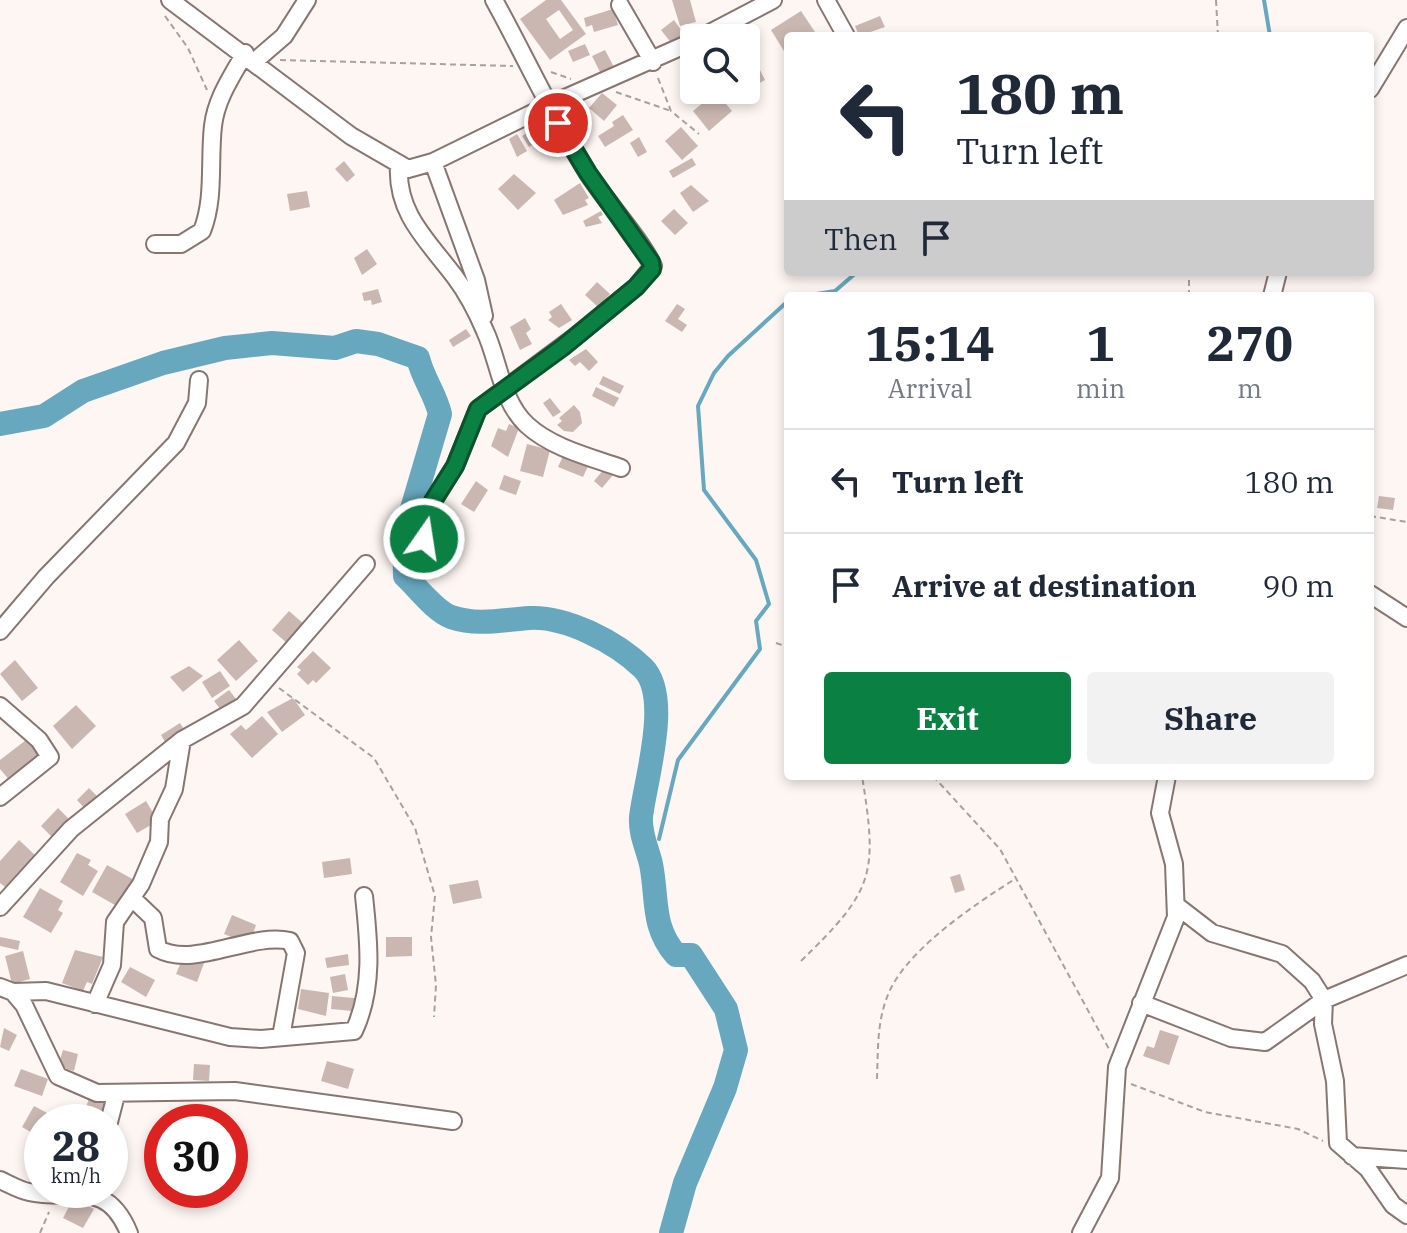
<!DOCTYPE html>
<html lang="en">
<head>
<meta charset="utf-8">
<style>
	:root { --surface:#fff; --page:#f2f2f3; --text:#1f2937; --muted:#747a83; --line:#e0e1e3; --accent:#0b8043 }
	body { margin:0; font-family:"IBM Plex Serif",serif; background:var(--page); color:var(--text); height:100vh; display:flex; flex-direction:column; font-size:30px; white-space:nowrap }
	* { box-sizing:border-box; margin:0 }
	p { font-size:26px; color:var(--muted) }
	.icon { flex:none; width:44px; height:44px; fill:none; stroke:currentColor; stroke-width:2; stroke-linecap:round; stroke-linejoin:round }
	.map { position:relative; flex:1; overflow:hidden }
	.side { position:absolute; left:784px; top:292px; width:590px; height:488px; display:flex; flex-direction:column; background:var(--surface); border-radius:8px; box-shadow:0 4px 12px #0003 }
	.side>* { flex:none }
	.banner { position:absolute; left:784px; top:32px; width:590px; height:244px; border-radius:8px; box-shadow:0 4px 12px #0003; background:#fff; color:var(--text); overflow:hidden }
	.fabs { position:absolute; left:680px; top:24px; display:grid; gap:16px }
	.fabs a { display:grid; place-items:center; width:80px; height:80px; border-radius:8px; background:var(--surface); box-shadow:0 4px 12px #0003; font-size:40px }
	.speed { position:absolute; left:24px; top:1104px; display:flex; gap:16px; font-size:40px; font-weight:700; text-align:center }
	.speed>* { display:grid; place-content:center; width:104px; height:104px; border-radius:50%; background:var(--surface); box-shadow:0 4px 12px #0003; line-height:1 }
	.speed small { font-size:20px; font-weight:400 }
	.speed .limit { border:12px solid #d22; background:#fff; color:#111 }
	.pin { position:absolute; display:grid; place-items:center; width:68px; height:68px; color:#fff; margin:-34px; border:4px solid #fff; border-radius:50%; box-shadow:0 2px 8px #0007 }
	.me { position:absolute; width:88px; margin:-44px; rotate:13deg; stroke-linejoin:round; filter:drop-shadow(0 0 6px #0008) }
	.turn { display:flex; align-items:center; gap:28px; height:168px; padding:0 40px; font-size:36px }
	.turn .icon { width:104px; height:104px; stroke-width:2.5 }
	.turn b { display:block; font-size:56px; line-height:68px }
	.then { display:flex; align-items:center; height:76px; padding:0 40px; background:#0003; gap:16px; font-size:30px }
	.eta { display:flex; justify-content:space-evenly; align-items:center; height:136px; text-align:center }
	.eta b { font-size:48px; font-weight:800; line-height:56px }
	.action { display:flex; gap:16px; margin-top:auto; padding:16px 40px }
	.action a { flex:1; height:92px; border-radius:8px; background:var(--accent); color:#fff; font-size:32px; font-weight:800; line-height:92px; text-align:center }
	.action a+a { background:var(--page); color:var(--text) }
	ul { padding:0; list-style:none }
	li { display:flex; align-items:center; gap:24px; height:104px; padding:0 40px; border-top:2px solid var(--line) }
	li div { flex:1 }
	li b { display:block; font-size:30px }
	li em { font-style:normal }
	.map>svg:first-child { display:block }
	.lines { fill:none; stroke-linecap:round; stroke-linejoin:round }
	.stream { stroke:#67a8bf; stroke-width:4 }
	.river { stroke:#67a8bf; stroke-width:24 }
	.building { fill:#cab7b1; fill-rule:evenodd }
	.street-casing { stroke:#877670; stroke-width:20 }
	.path { stroke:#a8a19f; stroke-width:2; stroke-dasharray:6 4; stroke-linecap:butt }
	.street { stroke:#fff; stroke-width:16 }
	.route-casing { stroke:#07532c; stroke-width:20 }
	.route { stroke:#0b8043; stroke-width:14 }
</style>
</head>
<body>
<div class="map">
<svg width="1407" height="1233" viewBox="0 0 1407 1233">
	<rect width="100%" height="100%" fill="#fdf6f3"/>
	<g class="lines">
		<!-- stream -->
		<path class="stream" d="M1264,0l6,36
			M804,296l31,-5 22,-19
			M659,839l19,-79 82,-111 -4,-28 13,-17 -13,-44 -52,-70 -6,-84 16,-33 14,-17 60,-55"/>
		<!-- river -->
		<path class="river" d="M0,424l44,-8 39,-25 80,-28 62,-15 47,-5 63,5 21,-7 22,3 40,14c5,21 17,35 22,56l-36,122 1,40c13,12 30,35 46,41 27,9 50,3 78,1 37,-2 87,24 114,50 29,29 2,113 -2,149 -1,18 6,30 10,47 7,35 0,62 25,91h15l35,54 10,41 -11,38 -40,95 -14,50"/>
	</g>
	<!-- building -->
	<path class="building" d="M546,0h15l25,34 -36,26 -30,-41zM559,10l14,20 -13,9 -14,-20z
		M672,0h18l6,22 -16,4z
		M613,9l5,16 -24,7 -2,-7 -6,2 -2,-9z
		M801,11l14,21 -6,4h-21v13l-4,2 -13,-21z
		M880,16l5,11 -26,9 -4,-10z
		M674,20l10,14 -12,10 -11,-14z
		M585,44l5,11 -17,7 -5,-11z
		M605,50l10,19 -13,7 -10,-20z
		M760,70l5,10 -16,9 -3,-11z
		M694,75v15h16l-16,9 -11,-18z
		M716,92l16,19 -23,20 -16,-20z
		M602,93l15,12 -13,16 -15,-13z
		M623,115l10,15 -28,17 -7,-11 16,-10 -2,-4z
		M549,119l7,11 -27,17 -7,-11z
		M681,127l17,19 -16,14 -17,-19z
		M517,134l10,17 -10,6 -8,-18z
		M639,137l8,15 -9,5 -8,-14z
		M692,158l4,7 -23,13 -4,-7z
		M344,161l11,14 -8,7 -12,-13z
		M514,174l22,19 -18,17 -20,-21z
		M580,183l9,15 -4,2 3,5 -25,10 -9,-15z
		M691,185l18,16 -16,11 -13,-19z
		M307,191l3,16 -20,4 -3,-17z
		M674,209l14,14 -13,12 -14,-14z
		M601,211l2,4 -5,2 4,6 -16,4 -3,-6z
		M367,249l10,15 -15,11 -8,-17z
		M597,282l13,12 -12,13 -13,-12z
		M378,289l4,13 -10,3 -1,-5 -7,1 -2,-8z
		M561,304l11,16 -13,8 -11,-8 4,-3 -3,-5z
		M677,304l8,5 -7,10 9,6 -5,7 -17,-11z
		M525,318l6,11 -5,4 6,11 -12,6 -10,-23z
		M466,329l5,7 -18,11 -4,-7z
		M586,349l12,13 -9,9 -9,-9 -5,4 -6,-6z
		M603,376l21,10 -4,8 -21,-10z
		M596,387l23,11 -5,9 -22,-11z
		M550,398l11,14 -8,5 -10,-14z
		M574,405l6,7 2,11 -9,9 -9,-1 -7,-6 5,-4 -3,-3z
		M509,424l10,4 -11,29 -17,-11 7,-18 8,3z
		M527,444l23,6 -7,27 -23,-6z
		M564,454l25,10 -6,13 -25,-10z
		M605,468l8,7 -11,13 -8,-7z
		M504,475l17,6 -5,14 -17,-6z
		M476,481l12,9 -14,22 -13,-8z
		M1379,496l16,2 -2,12 -16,-2z
		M289,611l16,14 -17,19 -16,-14z
		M239,640l19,21 -22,20 -19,-21z
		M313,651l18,17 -15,15 -3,-3 -5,5 -11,-11 4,-4 -4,-3z
		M15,660l23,28 -16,13 -22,-27z
		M189,666l14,10 -20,16 -13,-15z
		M220,671l10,15 -18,12 -10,-16z
		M229,690l11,14 -15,11 -11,-14z
		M293,698l12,17 -23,17 -15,-20z
		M76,705l20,21 -24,23 -19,-23z
		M262,716l16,18 -26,24 -22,-24 11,-9 5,5z
		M180,723l7,11 -19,13 -7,-12z
		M30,737l15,18 -34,27 -11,-13v-9z
		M89,788l12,12 -13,12 -11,-12z
		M146,801l12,20 -21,12 -12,-19z
		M58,808l12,12 -17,18 -12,-12z
		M19,840l16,15 -30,32 -5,-4v-22z
		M77,853l14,7 -3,5 10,6 -15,25 -23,-14z
		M350,858l2,16 -28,4 -2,-16z
		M107,865l31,17 -16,27 -30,-17z
		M960,874l5,16 -10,3 -5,-16z
		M478,880l4,18 -29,6 -4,-19z
		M40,888l23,13 -5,9 5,3 -12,20 -28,-16z
		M232,915l24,10 -7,19 -25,-10z
		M0,937l20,4 -2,9 -18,-4z
		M386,937h26v19l-26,1z
		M75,950l28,7 -11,27 -5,-2 -4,9 -21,-8z
		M23,951l7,28 -18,5 -7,-28z
		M348,954l1,11 -22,3 -2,-10z
		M184,955l20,8 -7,19 -21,-8z
		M130,967l25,13 -9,17 -25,-15z
		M345,974l3,16 -15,3 -3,-16z
		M301,989l28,4 -3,23 -28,-7z
		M332,996l32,3 -1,13 -32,-3z
		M4,1028l13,7 -8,16 -9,-4z
		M1160,1030l19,6 -10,29 -26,-9 4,-10 7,2z
		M63,1050l15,4 -4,17 -16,-5z
		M327,1061l27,8 -6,20 -27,-8z
		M194,1064l16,1 -1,16 -16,-1z
		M21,1069l27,10 -6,17 -28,-10z
		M90,1096l22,9 -10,17 -19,-7z
		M34,1106l17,9 -4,7h-5l-3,15 -17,-10z
		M73,1199l21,10 -11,19 -20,-10z"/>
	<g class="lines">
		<!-- street casing -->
		<g class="street-casing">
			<path id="street" d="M170,0l181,136 57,33 25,-7 114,-56 147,-65
				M826,0l20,36
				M620,5l33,57
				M700,38l73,-38
				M255,61l29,-25 23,-36
				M1370,89l37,-61
				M433,162l43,118 8,36
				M399,166c-3,48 30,76 56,111 12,16 22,35 30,54 14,30 16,70 42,94 25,23 63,32 94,43
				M155,244h26l21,-13c13,-32 7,-71 11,-105 3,-27 19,-50 32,-73
				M1272,296l6,-24
				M424,539l9,-38 22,-35 23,-57 98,-73 60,-49 17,-21c-11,-25 -47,-65 -64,-91 -36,-57 -63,-117 -95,-175
				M1370,594l37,24
				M0,631l46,-54 130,-134 21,-40 2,-23
				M0,706l39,34 11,17 -50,40
				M132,898l21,20 5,31c37,20 91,-17 132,-8l6,12 -15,84
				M1177,906l35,27 70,21 30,27 12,19 -1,24 12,57 3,62 30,26 25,36 14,10
				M0,907l71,-78 111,-89 61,-34 123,-142
				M0,987l13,5 33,-1 184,46 31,2 93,-8c20,-43 15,-89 10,-135
				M13,992l11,13 34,71 39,17 138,-2 218,30
				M1141,1003l90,35 34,4 59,-42 83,-35
				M95,1004l17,-39 3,-43 26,-38 18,-42 1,-23 14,-30 8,-49
				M109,1122l7,-27
				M1352,1156l55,4
				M0,1180c9,4 19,10 29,12 44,10 77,-15 100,41
				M1081,1233l29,-55 7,-111 59,-150 -2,-53 -14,-51 7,-37"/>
		</g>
		<!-- path -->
		<path class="path" d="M1216,0l2,36
			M165,16l23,32 19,42
			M280,60l233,6
			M551,72l20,7
			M658,78l13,33 28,23
			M616,92l55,19
			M1189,296v-24
			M1370,516l37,6
			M776,643l12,4
			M279,688l95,70 41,70 20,68 -4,41 5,48 -2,32
			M933,776l67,73 109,200
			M801,961c73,-71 77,-86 61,-185
			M877,1079c1,-27 0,-54 9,-79 15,-47 88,-95 129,-121
			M1131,1084l74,28 93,17 25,12
			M40,1233l9,-21"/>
		<!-- street -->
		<use href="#street" class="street"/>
	</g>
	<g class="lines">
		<!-- route casing -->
		<g class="route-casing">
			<path id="route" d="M424,539l9,-38 22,-35 23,-57 85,-62 73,-60 16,-18 -1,-7 -63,-89 -30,-50"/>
		</g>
		<!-- route -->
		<use href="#route" class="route"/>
	</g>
</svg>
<div class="fabs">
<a><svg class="icon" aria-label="search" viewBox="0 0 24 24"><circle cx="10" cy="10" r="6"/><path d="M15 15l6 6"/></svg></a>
</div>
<div class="speed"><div>28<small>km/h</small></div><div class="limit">30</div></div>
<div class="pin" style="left:558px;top:123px;background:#d93025"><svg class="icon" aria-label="arrive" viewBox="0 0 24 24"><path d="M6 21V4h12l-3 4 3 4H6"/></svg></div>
<svg class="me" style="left:424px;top:539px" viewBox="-20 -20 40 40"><circle r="17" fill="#0b8043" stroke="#fff" stroke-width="3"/><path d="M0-11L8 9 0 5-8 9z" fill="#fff"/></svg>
<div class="banner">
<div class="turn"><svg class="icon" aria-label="left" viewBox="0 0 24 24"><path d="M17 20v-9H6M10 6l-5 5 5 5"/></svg><div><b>180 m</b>Turn left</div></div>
<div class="then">Then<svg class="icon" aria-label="arrive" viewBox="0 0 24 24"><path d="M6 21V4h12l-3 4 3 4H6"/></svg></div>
</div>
<section class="side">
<div class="eta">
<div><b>15:14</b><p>Arrival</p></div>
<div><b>1</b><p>min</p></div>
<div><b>270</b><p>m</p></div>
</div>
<ul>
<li><svg class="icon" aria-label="left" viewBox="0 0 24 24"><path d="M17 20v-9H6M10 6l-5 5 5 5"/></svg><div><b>Turn left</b></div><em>180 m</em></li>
<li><svg class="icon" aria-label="arrive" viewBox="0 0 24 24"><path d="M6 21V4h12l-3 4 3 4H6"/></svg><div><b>Arrive at destination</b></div><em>90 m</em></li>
</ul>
<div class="action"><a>Exit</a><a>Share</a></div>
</section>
</div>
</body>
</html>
